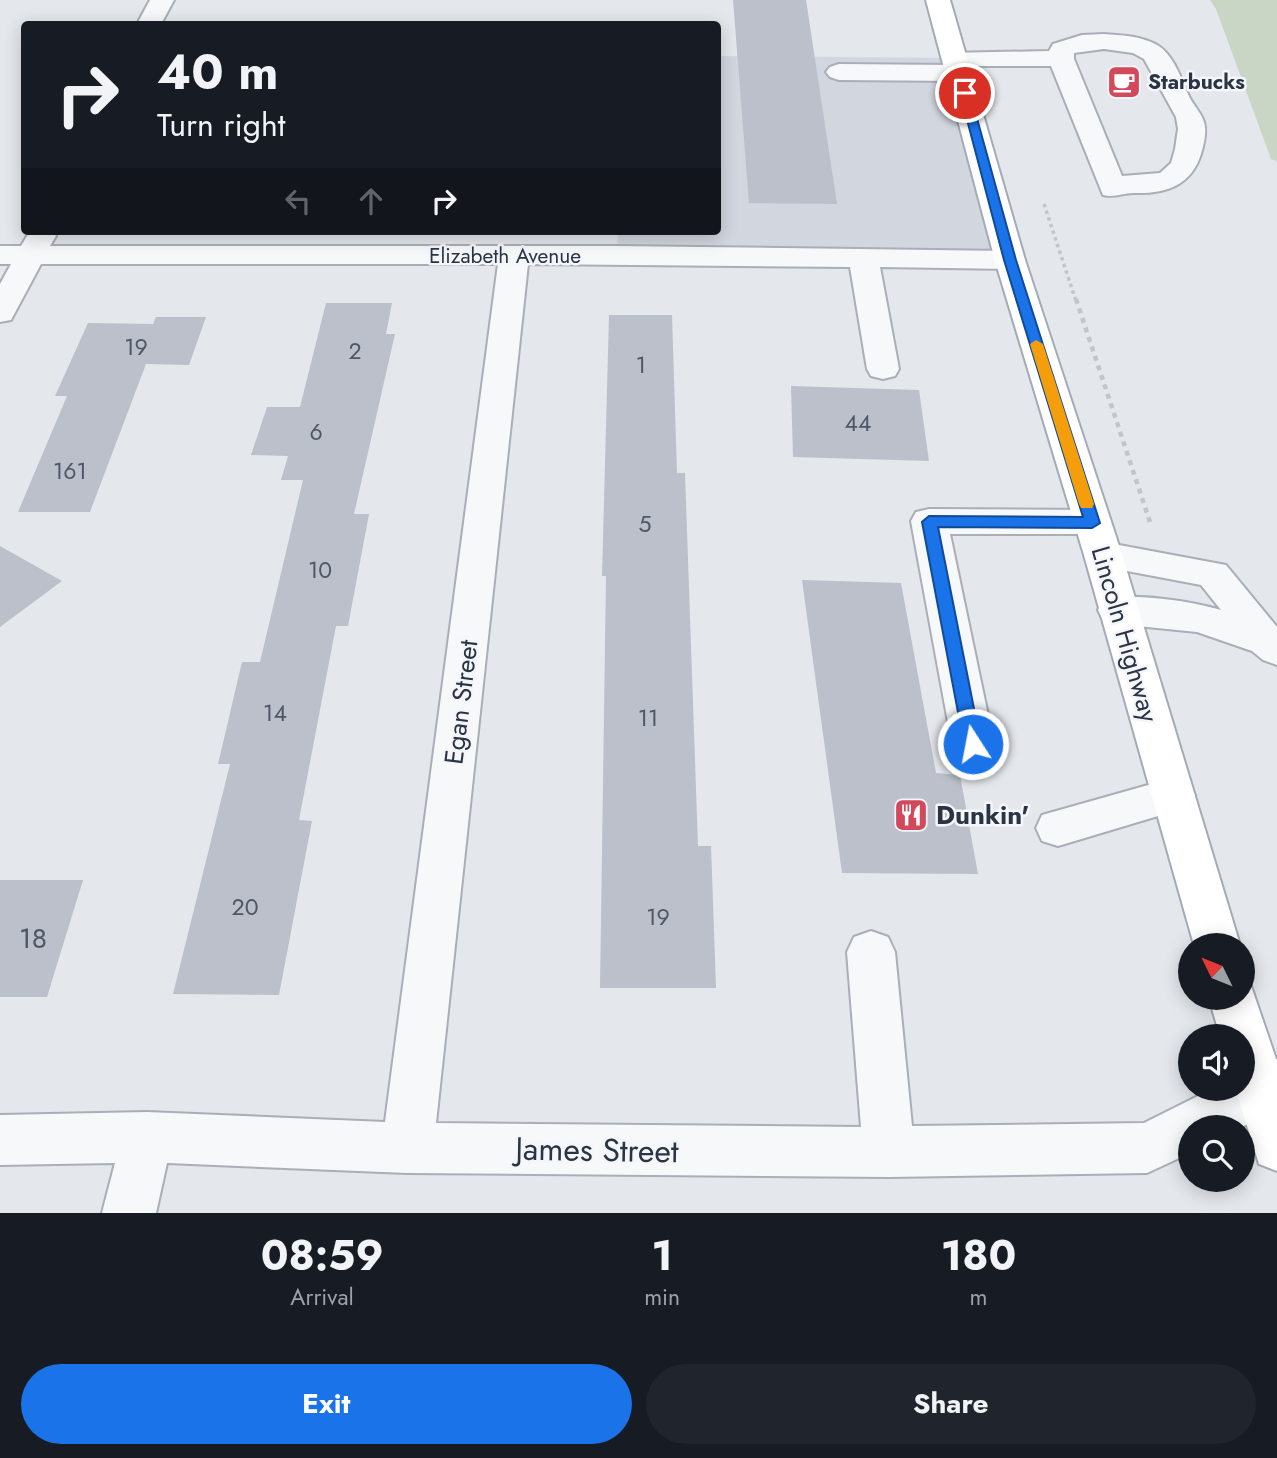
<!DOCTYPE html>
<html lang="en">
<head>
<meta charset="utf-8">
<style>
	:root { --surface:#171b24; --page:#20242c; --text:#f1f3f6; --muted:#9ea1a6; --accent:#1a73e8 }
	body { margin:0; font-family:Jost,sans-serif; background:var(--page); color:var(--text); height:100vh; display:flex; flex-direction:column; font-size:26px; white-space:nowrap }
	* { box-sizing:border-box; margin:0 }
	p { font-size:23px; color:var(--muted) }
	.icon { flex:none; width:38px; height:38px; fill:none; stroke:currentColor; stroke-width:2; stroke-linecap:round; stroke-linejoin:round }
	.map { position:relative; height:1213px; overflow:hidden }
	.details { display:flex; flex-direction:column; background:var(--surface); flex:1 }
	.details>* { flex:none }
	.top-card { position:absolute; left:21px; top:21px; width:700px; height:214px; border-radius:7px; box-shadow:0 4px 18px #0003; background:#171b24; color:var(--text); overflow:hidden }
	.needle { width:46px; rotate:313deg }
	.tools { position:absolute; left:1178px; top:933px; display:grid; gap:14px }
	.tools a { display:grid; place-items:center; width:77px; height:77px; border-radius:50%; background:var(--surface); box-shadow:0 4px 18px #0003; font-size:35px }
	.pin { position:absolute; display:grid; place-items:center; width:60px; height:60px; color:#fff; margin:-30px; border:4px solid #fff; border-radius:50%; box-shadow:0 2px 7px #0007 }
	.me { position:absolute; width:77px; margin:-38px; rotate:349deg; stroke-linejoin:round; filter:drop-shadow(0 0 5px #0008) }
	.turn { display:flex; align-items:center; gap:24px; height:147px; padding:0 21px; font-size:32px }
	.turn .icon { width:91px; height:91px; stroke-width:2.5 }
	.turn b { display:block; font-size:49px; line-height:60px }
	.lanes { display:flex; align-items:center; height:66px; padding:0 21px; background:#0003; justify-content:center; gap:35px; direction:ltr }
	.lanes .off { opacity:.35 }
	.eta { display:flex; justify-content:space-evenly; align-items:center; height:119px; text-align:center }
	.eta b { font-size:42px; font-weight:700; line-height:49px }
	.action { display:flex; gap:14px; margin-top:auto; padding:14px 21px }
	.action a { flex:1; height:80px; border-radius:42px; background:var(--accent); color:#fff; font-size:28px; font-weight:700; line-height:80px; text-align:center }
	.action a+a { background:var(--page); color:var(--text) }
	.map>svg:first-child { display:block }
	.built { fill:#d2d6de }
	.green { fill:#c9d6c5 }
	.building { fill:#bbc0ca }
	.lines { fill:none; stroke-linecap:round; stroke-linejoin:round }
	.minor-casing { stroke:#a9aeb7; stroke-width:4 }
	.major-casing { stroke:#a3abb8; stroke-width:4 }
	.path-far1 { stroke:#c2c5cb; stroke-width:3.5; stroke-dasharray:3.5 3.5; stroke-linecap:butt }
	.path { stroke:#c2c5cb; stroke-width:4.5; stroke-dasharray:5 5; stroke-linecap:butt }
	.minor { fill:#f7f8fa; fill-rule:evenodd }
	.major { fill:#fff; fill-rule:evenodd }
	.route { fill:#1a73e8; stroke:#114b97; stroke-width:2 }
	.slow { fill:#f59e0b }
	.labels { text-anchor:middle; stroke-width:5; stroke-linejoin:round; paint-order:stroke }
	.far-poi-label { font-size:21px; font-weight:bold; fill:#2b3445; stroke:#f4f6f9; text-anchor:start }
	.far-street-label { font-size:21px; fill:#2b3445; stroke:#f4f6f9 }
	.number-label { font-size:23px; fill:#4f5766 }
	.street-label { font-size:26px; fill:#2b3445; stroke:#f4f6f9 }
	.poi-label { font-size:26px; font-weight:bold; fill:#2b3445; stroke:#f4f6f9; text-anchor:start }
	.near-number-label { font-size:28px; fill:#4f5766 }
	.near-street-label { font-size:32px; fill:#2b3445; stroke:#f4f6f9 }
</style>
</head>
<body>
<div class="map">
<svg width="1277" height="1213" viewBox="0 0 1277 1213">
	<rect width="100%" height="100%" fill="#e4e7ec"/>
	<!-- built -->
	<path class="built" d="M718,56l237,2 55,202 -393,-5 1,-24h100z"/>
	<!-- green -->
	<path class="green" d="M1210,0h67v161l-6,-2 -55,-150z"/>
	<!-- building -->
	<path class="building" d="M733,0h73l31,204 -88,-1z
		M326,303h66l-6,31h9l-41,180h15l-21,112h-12l-37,194 13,1 -33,174 -106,-1 57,-230h-12l24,-102h18l43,-182h-22l7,-24 -37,-1 16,-48h33z
		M609,315h63l5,158h8l13,373h13l5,142h-116l6,-412h-4z
		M156,317h50l-17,48 -43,-1 -56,148h-72l49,-116h-12l33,-73 65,1z
		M791,386l128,4 10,71 -136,-4z
		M0,546l62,35 -62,46z
		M802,580l99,3 35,190 24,2 18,99 -136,-1z
		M0,880h83l-36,117h-47z"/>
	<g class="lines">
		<!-- minor casing -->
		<g class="minor-casing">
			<path id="minor" d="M150,0h24l-13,24h-24z
				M1104,34c16,1 38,2 53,11 16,9 24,33 31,49 4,10 13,18 16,28 3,10 0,22 -3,32 -10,32 -36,40 -67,39 -12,0 -19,5 -31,2l-52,-129h-91l8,2 4,5 -4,5 -9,3 -120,-1 -9,-3 -4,-5 4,-5 9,-3 115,1 -8,-2 -3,-5 3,-5 103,-2 4,-7 29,-9zM1104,49l29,4 11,6 32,58 2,12 -3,20 -4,14 -11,10 -38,3 -48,-117v-6z
				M30,231h22l4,5 -6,10h567l393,5 11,3 4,6 -4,6 -11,3 -130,-2 19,102 -4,7 -12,3 -12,-3 -4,-7 -17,-102 -322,-3 -92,859 425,4 -14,-175 7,-15 17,-6 17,6 7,15 17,174 232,-3 70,-35h28v-13l35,-16v50l-35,18h-52v26l-43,20 -258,4 -482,-4 -240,-10 -11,50h-54l13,-50 -115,2v-50l147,-3 238,10 113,-858h-457l-30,56 -11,2v-38l11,-20h-11v-18h21z
				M929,509l163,1 13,3 5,9 -5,9 -13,3h-142l44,210 -6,12 -15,4 -15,-4 -6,-12 -41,-223 5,-9z
				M1103,542l123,23 51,62v38l-14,-5 -11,-9 -55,-19 -80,-8 -14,-4 -5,-10 5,-10c29,-8 89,1 118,10l-20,-25 -111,-21 -6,-9 6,-9z
				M1173,778l15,5 7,12 -7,12 -130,39 -16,-5 -6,-13 6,-13z"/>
		</g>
		<!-- major casing -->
		<g class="major-casing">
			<path id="major" d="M926,0h24l75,260 97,295 118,390h-46l-110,-390 -89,-295z
				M1242,980l8,3 27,79v109l-18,-7 -24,-76h7v-52h-22l-11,-38h33z"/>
		</g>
		<!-- path-far1 -->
		<path class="path-far1" d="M1044,204l32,97"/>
		<!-- path -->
		<path class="path" d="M1076,299l74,223"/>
		<!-- minor -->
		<use href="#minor" class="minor"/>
		<!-- major -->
		<use href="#major" class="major"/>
	</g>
	<!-- route -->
	<path class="route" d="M965,89l5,4 46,167 84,263 -8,5 -154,-1 43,217 -2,5h-12l-3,-5 -42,-222 7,-6 154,1 -79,-257 -44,-167z"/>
	<!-- slow -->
	<path class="slow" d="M1036,340l7,4 51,160 -2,4h-11l-2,-4 -49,-160z"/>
	<!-- icons -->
	<defs>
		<g id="cafe-square" transform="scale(1.75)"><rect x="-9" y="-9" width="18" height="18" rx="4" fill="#d1495b" stroke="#f4f6f9"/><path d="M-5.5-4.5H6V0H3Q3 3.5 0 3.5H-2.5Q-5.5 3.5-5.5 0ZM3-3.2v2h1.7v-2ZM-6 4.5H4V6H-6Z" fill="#fff"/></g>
		<g id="restaurant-square" transform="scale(1.75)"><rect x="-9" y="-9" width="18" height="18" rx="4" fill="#d1495b" stroke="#f4f6f9"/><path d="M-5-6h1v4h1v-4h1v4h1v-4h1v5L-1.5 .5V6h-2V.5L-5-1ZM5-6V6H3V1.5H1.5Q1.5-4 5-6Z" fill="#fff"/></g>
	</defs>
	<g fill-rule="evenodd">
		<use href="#cafe-square" x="1124" y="82"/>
		<use href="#restaurant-square" x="911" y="815"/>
	</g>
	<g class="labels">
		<!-- far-poi labels -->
		<g class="far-poi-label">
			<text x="1148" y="89">Starbucks</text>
		</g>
		<!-- far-street labels -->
		<g class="far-street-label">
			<text x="505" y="263">Elizabeth Avenue</text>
		</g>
		<!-- number labels -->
		<g class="number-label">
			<text x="136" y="355">19</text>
			<text x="355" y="359">2</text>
			<text x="641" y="373">1</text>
			<text x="858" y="431">44</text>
			<text x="316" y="440">6</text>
			<text x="70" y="479">161</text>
			<text x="645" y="532">5</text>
			<text x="320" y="578">10</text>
			<text x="275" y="721">14</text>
			<text x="648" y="726">11</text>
			<text x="245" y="915">20</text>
			<text x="658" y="925">19</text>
		</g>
		<!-- street labels -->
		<g class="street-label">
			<text transform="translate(1125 634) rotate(74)" y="9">Lincoln Highway</text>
			<text transform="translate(461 702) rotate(-83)" y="9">Egan Street</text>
		</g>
		<!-- poi labels -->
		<g class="poi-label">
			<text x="936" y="824">Dunkin'</text>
		</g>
		<!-- near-number labels -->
		<g class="near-number-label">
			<text x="33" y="948">18</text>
		</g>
		<!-- near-street labels -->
		<g class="near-street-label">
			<text transform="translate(597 1150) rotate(1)" y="11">James Street</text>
		</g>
	</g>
</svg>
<div class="tools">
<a><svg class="needle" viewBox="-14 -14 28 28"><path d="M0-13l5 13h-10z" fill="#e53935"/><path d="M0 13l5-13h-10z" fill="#9ea1a6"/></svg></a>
<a><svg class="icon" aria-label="sound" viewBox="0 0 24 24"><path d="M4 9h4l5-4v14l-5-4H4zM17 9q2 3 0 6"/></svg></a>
<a><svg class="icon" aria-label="search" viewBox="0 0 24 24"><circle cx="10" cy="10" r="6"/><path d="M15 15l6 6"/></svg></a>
</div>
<div class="pin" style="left:965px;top:93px;background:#d93025"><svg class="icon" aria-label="arrive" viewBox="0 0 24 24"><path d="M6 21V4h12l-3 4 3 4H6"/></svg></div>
<svg class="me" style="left:973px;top:744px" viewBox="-20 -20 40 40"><circle r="17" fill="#1a73e8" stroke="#fff" stroke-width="3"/><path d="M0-11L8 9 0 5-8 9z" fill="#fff"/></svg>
<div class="top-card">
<div class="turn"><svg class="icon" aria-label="right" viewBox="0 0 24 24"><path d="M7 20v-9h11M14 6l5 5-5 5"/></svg><div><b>40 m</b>Turn right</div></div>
<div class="lanes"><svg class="icon off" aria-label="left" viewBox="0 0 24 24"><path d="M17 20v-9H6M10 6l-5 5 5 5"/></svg><svg class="icon off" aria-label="ahead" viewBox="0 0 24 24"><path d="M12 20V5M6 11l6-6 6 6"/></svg><svg class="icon" aria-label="right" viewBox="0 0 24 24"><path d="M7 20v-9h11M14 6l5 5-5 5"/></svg></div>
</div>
</div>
<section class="details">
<div class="eta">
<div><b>08:59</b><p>Arrival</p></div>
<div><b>1</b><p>min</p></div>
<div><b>180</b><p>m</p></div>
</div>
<div class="action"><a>Exit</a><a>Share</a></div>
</section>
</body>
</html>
